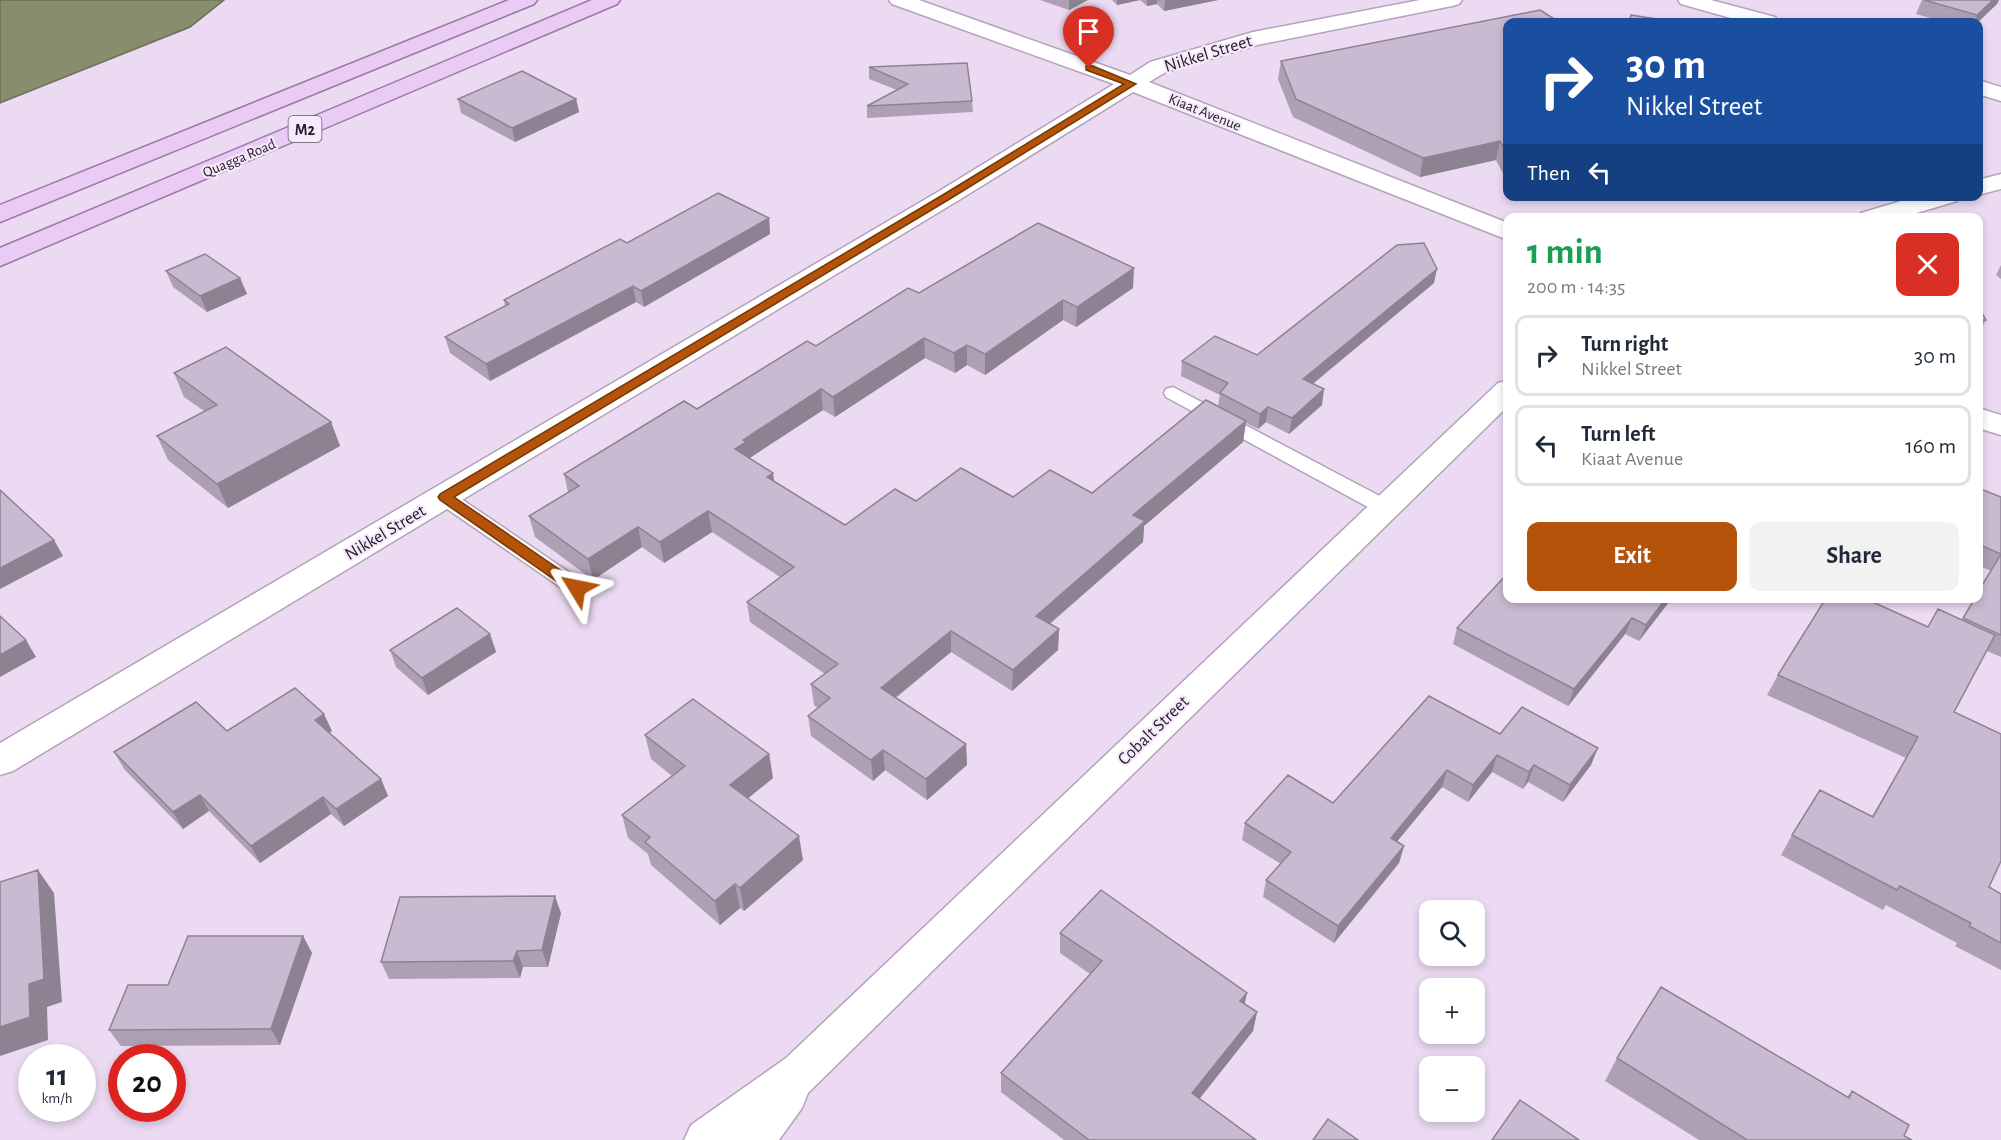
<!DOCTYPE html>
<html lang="en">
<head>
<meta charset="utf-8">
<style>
	:root { --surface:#fff; --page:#f2f2f3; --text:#1f2937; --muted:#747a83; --line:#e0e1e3; --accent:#b45309 }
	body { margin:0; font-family:"Alegreya Sans",sans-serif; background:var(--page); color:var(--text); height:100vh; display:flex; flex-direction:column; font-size:22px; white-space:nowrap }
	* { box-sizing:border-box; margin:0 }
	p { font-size:20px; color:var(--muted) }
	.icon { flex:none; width:33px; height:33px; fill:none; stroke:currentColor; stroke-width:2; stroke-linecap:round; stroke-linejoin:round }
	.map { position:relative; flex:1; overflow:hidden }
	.sheet { position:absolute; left:1503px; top:213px; width:480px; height:390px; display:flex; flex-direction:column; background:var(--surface); border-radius:12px; box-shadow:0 3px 9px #0003 }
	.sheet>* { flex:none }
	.top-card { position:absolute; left:1503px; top:18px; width:480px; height:183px; border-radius:12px; box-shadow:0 3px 9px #0003; background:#1a4fa0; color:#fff; overflow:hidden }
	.tools { position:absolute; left:1419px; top:900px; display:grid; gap:12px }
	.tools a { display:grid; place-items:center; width:66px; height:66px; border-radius:12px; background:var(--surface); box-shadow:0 3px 9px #0003; font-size:30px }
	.speed { position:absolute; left:18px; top:1044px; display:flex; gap:12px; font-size:30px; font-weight:700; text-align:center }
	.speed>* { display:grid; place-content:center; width:78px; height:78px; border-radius:50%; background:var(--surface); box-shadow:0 3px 9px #0003; line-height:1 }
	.speed small { font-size:15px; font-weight:400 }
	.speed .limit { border:9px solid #d22; background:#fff; color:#111 }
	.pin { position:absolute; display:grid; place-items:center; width:51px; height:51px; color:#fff; margin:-62px -26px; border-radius:50% 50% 50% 0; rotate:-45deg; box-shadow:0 0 6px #0007 }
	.pin .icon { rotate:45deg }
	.me { position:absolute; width:66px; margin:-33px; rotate:305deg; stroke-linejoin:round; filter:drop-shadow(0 0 4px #0008) }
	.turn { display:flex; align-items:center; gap:21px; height:126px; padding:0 24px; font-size:27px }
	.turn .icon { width:78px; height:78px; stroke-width:2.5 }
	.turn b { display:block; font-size:42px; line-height:51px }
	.then { display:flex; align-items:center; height:57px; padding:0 24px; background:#0003; gap:12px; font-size:22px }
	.round { display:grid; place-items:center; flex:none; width:63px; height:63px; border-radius:12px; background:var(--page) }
	.overview { display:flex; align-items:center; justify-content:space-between; height:102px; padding:0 24px }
	h1 { font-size:36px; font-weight:700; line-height:45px; color:#1e9e55 }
	.button { display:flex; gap:12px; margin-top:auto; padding:12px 24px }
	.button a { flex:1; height:69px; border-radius:12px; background:var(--accent); color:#fff; font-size:24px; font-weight:700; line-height:69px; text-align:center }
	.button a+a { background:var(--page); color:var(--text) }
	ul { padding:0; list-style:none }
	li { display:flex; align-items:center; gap:18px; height:81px; margin:0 12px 9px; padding:0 12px; border:3px solid var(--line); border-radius:12px }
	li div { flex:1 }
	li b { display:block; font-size:22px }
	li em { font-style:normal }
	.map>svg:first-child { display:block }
	.water { fill:#888e6c; stroke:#6b6d58; stroke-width:1.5 }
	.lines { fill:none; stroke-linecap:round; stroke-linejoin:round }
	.service-casing { stroke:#b3a3b9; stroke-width:3 }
	.minor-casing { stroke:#b3a3b9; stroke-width:3 }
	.primary-casing { stroke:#9b78a8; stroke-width:3 }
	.service { fill:#fff; fill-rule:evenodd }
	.minor { fill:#fff; fill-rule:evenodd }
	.primary { fill:#e9cbf4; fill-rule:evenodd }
	.wall { fill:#aea0b4 }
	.shaded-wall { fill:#8d8292 }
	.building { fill:#cabad1; stroke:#8d8292; stroke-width:1.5 }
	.route { fill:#b45309; stroke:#753606; stroke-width:1.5 }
	.labels { text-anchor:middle; stroke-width:4.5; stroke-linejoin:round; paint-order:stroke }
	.far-street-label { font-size:15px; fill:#262028; stroke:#f7e9fc }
	.shield { fill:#f7e9fc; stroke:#655c68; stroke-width:1.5 }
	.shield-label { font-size:16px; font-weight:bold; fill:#262028 }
	.street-label { font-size:18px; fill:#262028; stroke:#f7e9fc }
</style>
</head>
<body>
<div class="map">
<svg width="2001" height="1140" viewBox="0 0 2001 1140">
	<rect width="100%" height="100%" fill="#ebdaf2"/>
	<!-- water -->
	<path class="water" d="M0,0h224l-34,27 -190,76z"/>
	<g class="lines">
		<!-- service casing -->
		<g class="service-casing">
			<path id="service" d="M1173,387l218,115 3,5 -3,5 -7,2 -7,-2 -211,-115 -2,-4 2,-4z
				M444,490l7,2 134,91 3,5 -3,5 -8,2 -8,-2 -132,-91 -3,-5 3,-5z"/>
		</g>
		<!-- minor casing -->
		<g class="minor-casing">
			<path id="minor" d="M889,0h30l211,75 20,-13 103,-30 167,-32h42l-3,4 -7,2 -195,39 -91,27 -17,10 359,141v17l-375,-148 -174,108 -946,571 -13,4v-32l941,-553 173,-106 -222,-80z
				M1678,0h33l64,17 3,5h-33l-64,-18z
				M1978,80l23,7v14l-23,-7z
				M2001,174v15l-23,6v-15z
				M1918,196h42l-3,5 -57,17h-42l3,-5z
				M1508,380v26l-700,687 -6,15 -23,32h-95l7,-15 95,-67 712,-675z
				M1978,408l23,7v20l-23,-7z"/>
		</g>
		<!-- primary casing -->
		<g class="primary-casing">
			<path id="primary" d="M509,0h28l-3,4 -534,218v-17z
				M592,0h28l-3,4 -617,262v-18z"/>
		</g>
		<!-- service -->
		<use href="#service" class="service"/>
		<!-- minor -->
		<use href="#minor" class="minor"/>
		<!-- primary -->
		<use href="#primary" class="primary"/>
	</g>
	<!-- wall -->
	<path class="wall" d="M1040,0h48l-19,10z
		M1112,0h106l-54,11 -7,-7 -10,2 -7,-6 -23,5z
		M1922,0h77l-2,4 -19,18h-33l-29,-8z
		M1508,22v161l-12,-23 -76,17 -127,-60 -15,-38 3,-18z
		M869,67l103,34 1,11 -106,6v-12l30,-16 -28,-11z
		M458,99h118l3,13 -64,30 -54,-29z
		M1514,196h35l-35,1z
		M769,218l1,16 -126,73 -8,-5 -146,79 -40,-28 -5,-16 60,-31 -1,-6 123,-57z
		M2001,265v14l-5,-4z
		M166,271l74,7 7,16 -40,18 -34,-25z
		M1434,283l-121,101 9,21 -33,29 -23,-12 -8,7 -12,-6 -3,19 -99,84 -1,16 -93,82 9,5 -1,21 -46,41 -61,-39 -55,46 70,46 1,21 -40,35 -42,-30 -12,11 -62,-45 -3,-20 10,-8 -4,-3 -3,-21 14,-10 -75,-52 -3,-20 33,-25 -68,-45 -48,31 -22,-16 -49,33 -58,-43 -6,-21 39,-24 -4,-18 133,-65 222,-116 214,-5 -57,39 -13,-7 -78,55 -18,-10 -12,8 -30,-15 -90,59 -12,-7 -73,48 24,23 71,44 71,-24 176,-8 126,-87 2,-11 -39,-19 1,-15 75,-6z
		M1978,306l8,14 -8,14z
		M174,373l157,49 9,24 -112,62 -60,-48 -11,-24 47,-25 -20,-14z
		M1978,488l23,9v160l-14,-6 -33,61 35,175 12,7v76l-46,-24 2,-3 -71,-38 -3,5 -102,-55 11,-20 80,-19 34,-58 -139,-63 11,-20 150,-48 34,-7 29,-49 -13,-6z
		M1672,598l-33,43 -14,-7 -57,72 -115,-62 4,-16z
		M490,634l6,18 -68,43 -32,-28 -6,-17z
		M227,731h105l-3,2 52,46 7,17 -44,30 -13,-12 -71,49 -51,-52 -26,18 -59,-60 -10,-17z
		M1500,734l91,31 -28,37 -35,-20 -5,7 -31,-17 -24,30 -26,-15 -45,54 7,5 -5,17 -65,80 -71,-46 3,-17 15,-16 -39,-24 3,-17 88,-20z
		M645,735l124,19 4,24 -25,20 55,62 -59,51 -4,-3 -20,17 -69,-60 -3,-11 -20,-16 -6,-23 50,-39 -21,-17z
		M561,913l-13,54h-25l-3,11 -131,1 -8,-17z
		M1060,933l185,71 12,8 -4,19 -54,68 57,41h-192l-63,-48v-19l89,-99 -30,-21z
		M303,936l9,17 -32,92 -159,1 -12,-16 59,-45z
		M1617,1058l230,39 5,-6 52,45 8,4h-213l-94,-59z"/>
	<!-- shaded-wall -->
	<path class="shaded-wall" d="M1069,0h19l-19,10z
		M1117,0h23l-23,5z
		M1147,0h10v4l-10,2z
		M1165,0h53l-54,11z
		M1993,0h6l-2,4 -19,18h-4l3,-7z
		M576,99l3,13 -64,30 -3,-14z
		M1500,141l-4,19 -76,17 3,-19z
		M769,218l1,16 -126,73 -3,-16z
		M1134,268l-1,20 -57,39 1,-20z
		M1437,269l-3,14 -134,111 3,-15z
		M240,278l7,16 -40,18 -7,-16z
		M633,286l3,16 -146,79 -4,-17z
		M1063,300v20l-78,55v-21z
		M924,338l1,20 -90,59 -2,-20z
		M967,345v20l-12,8 -1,-20z
		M821,389l2,21 -75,49 -13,-10 8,-9z
		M1324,389l-2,16 -33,29 3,-16z
		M1268,407l-2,15 -8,7 2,-15z
		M1246,421l-3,21 -99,84 -1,16 -108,94 1,-20 97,-101z
		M331,422l9,24 -112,62 -11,-24z
		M773,473l3,20 -9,-16z
		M708,511l4,21 -48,31 -4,-21z
		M638,527l4,20 -49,33 -5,-21z
		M54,540l9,16 -63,33v-21z
		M1666,598h6l-33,43 7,-16z
		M1632,618l-7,16 -57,72 6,-17z
		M1059,629l-1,21 -46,41 1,-21z
		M951,631v21l-69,56 -1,-20z
		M490,634l6,18 -68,43 -6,-17z
		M26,640l10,17 -36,20v-22z
		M324,714l8,17 -9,6 -8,-17z
		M966,744l1,21 -40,35 -1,-21z
		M1598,748l-7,17 -28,37 7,-17z
		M883,750l2,20 -12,11 -2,-21z
		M769,754l4,24 -38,31 -5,-24z
		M1497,755l-5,17 -24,30 5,-17z
		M1534,765l-6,17 -5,7 6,-17z
		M1447,770l-5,17 -56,68 5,-17z
		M381,779l7,17 -44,30 -8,-17z
		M200,795l9,16 -26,18 -10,-17z
		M323,797l8,17 -71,49 -9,-17z
		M799,836l4,24 -59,51 -4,-23z
		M1404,846l-5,17 -65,80 4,-17z
		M38,870l16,23 8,109 -15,5 1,33 -48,16v-29l29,-43z
		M735,884l5,24 -20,17 -5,-24z
		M555,896l6,17 -13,54 -6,-17z
		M303,936l9,17 -32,92 -9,-16z
		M517,951l6,16 -3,11 -7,-17z
		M1247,993l-4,19 -3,-11z
		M1257,1012l-4,19 -64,81 3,-19z"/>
	<!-- building -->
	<path class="building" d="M1924,0h69l-16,15z
		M1540,10l19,12h-51v133l-8,-14 -77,17 -127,-59 -15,-38z
		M1631,15l45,7h-47z
		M967,63l5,38 -105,5 41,-22 -39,-17z
		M522,71l54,28 -64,29 -54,-29z
		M718,193l51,25 -128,73 -8,-5 -147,78 -41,-27 64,-33 -5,-4 116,-61 7,4z
		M1038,223l96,45 -57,39 -14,-7 -78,54 -18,-9 -13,8 -30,-15 -91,59 -12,-8 -78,51 3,2 -11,7 38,24 -6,4 78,48 50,-36 21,12 45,-33 52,29 37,-27 42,23 114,-93 40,21 -113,94 12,6 -109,95 23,13 -46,41 -62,-39 -70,57 85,56 -40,35 -43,-29 -12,10 -63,-44 22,-18 -19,-14 27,-20 -91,-62 47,-35 -86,-56 -48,31 -22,-15 -50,32 -59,-43 50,-30 -15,-12 120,-73 13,8 110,-68 9,5 92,-58 11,5z
		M1424,243l13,26 -134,110 21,10 -32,29 -24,-11 -8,7 -40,-21 8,-10 -46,-22 33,-25 42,19 140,-110z
		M205,254l35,24 -40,18 -34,-25z
		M1978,306l8,14h-8z
		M226,347l105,75 -114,62 -60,-48 60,-31 -43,-32z
		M1978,488l23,9v57l-23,-10z
		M0,490l54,50 -54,28z
		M2001,554v81l-38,-17 12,-20h3v-6z
		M1508,573v25h158l-20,27 -14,-7 -58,71 -117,-61z
		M1826,598h38l64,29 10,-18 57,26 -41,77 47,22v127l-12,26 12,7v49l-32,-17 2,-3 -71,-37 -3,4 -105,-55 28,-45 53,27 45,-80 -140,-62z
		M457,608l33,26 -68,44 -32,-28z
		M0,616l26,24 -26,15z
		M295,688l29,26 -9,6 66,59 -45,30 -13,-12 -72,49 -51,-51 -27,17 -59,-60 82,-50 31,29z
		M1429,696l71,38 22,-27 76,41 -28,37 -36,-20 -5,7 -32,-17 -24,30 -26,-15 -56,68 13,8 -66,80 -72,-46 25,-28 -46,-29 43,-48 45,28z
		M693,699l76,55 -39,31 69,51 -59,52 -5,-4 -20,17 -70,-59 5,-5 -28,-22 63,-49 -40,-31z
		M38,870l6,109 -15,5 1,33 -30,10v-145z
		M1101,890l146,103 -7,8 17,11 -65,81 64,47h-167l-88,-67 101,-112 -42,-28z
		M555,896l-13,54 -25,1 -4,10 -132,1 19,-65z
		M188,936h115l-32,93 -162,1 19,-45h40z
		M1661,987l188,111 3,-7 57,34 -5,11 8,4h-165l-130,-82z
		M1520,1100l59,40h-87z
		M1328,1119l30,21h-45z"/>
	<!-- route -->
	<path class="route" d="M1086,66h7l43,18 -183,113 -499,300 128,88 2,3 -2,4h-10l-132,-92 -2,-3 2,-3 506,-301 178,-109 -38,-14z"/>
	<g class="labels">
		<!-- far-street labels -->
		<g class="far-street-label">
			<text transform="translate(1205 112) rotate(22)" y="5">Kiaat Avenue</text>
			<text transform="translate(239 158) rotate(-23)" y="5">Quagga Road</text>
		</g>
		<!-- shield labels -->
		<rect class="shield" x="288.5" y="116" width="33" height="26" rx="4.5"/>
		<g class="shield-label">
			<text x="305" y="135">M2</text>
		</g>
		<!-- street labels -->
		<g class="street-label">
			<text transform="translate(1208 53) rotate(-17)" y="6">Nikkel Street</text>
			<text transform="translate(385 532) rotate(-31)" y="6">Nikkel Street</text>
			<text transform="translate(1153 730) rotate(-44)" y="6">Cobalt Street</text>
		</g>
	</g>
</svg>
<div class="tools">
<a><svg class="icon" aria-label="search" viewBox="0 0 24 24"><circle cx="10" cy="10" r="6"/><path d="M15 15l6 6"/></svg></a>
<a>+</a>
<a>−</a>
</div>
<div class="speed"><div>11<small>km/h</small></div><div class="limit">20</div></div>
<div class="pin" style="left:1089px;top:68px;background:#d93025"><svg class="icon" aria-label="arrive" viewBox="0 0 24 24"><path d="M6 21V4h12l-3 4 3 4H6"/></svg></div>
<svg class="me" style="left:577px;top:588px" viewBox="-20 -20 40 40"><path d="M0-17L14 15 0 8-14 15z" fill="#b45309" stroke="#fff" stroke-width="4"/></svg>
<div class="top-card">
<div class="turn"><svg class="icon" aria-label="right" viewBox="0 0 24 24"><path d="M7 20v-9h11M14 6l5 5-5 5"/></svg><div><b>30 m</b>Nikkel Street</div></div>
<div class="then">Then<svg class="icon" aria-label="left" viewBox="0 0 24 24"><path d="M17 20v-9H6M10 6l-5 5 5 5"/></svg></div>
</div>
<section class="sheet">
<div class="overview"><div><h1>1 min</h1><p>200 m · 14:35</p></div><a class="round" style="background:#d93025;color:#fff"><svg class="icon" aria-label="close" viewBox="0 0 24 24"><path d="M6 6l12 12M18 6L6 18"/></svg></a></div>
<ul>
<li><svg class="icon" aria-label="right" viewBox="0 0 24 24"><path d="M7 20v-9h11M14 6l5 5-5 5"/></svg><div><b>Turn right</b><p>Nikkel Street</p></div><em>30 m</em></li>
<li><svg class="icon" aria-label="left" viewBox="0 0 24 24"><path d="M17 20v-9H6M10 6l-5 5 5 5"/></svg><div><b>Turn left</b><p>Kiaat Avenue</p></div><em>160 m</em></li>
</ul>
<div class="button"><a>Exit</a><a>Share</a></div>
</section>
</div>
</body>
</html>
